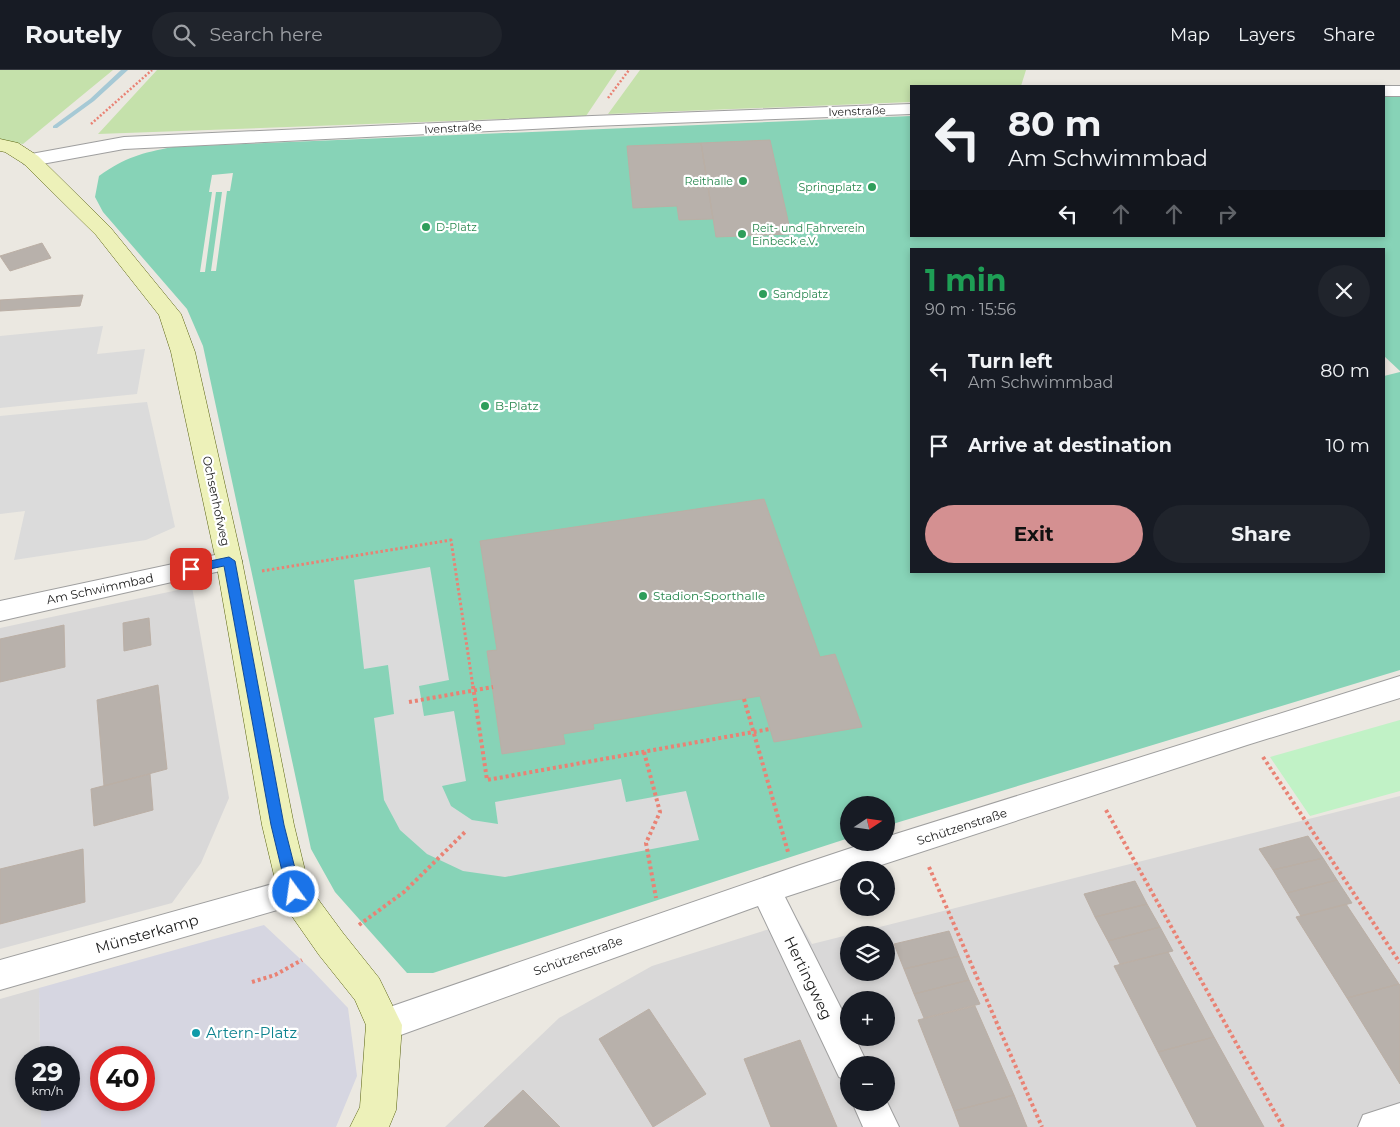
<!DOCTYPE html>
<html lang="en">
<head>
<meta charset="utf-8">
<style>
	:root { --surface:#171b24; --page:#20242c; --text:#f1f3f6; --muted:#9ea1a6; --line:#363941; --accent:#d49091 }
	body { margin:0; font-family:Montserrat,sans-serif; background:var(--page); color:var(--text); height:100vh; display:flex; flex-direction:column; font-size:19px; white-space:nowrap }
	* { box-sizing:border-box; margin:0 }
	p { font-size:16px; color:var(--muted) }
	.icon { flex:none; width:28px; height:28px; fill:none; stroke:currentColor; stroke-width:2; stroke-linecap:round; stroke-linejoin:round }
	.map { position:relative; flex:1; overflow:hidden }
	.panel { position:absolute; left:910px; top:178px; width:475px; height:325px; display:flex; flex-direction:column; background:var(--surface); border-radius:0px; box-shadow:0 2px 8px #0003 }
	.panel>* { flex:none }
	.hud { position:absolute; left:910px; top:15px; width:475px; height:152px; border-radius:0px; box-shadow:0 2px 8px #0003; background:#171b24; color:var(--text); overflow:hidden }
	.needle { width:32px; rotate:77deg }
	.controls { position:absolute; left:840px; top:726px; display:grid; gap:10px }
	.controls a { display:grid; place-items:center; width:55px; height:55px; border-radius:50%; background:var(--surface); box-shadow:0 2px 8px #0003; font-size:25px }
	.speed { position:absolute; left:15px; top:976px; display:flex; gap:10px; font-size:25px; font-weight:700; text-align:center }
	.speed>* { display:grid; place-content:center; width:65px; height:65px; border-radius:50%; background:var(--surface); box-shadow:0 2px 8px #0003; line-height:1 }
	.speed small { font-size:12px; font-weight:400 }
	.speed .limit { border:8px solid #d22; background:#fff; color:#111 }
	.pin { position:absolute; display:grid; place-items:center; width:42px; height:42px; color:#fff; margin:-21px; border-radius:10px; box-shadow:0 2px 8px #0006 }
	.me { position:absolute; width:55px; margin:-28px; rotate:346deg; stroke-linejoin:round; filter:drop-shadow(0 0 4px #0008) }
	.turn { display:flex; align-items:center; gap:18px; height:105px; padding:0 15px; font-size:22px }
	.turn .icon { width:65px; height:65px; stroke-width:2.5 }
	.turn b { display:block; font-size:35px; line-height:42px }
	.lanes { display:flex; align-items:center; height:48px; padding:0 15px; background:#0003; justify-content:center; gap:25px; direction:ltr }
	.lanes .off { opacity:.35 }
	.round { display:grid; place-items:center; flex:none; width:52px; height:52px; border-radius:26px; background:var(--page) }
	.summary { display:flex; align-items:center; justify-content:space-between; height:85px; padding:0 15px }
	h1 { font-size:30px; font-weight:700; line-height:38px; color:#1e9e55 }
	.cta { display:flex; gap:10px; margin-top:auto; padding:10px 15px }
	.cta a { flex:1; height:58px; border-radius:30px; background:var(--accent); color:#111; font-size:20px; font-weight:700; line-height:58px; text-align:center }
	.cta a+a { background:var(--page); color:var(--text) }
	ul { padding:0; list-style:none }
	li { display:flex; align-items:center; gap:15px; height:75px; padding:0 15px }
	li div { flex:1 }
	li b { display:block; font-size:19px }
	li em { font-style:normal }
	header { display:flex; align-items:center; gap:30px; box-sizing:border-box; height:70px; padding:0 25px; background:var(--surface); border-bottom:1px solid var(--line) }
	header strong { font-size:24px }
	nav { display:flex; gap:28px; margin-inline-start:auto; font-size:18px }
	.search { width:350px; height:45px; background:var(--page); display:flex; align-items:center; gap:12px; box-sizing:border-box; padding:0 18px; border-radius:28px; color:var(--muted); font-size:19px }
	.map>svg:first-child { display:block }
	.residential { fill:#d9d8d8; fill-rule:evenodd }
	.grass { fill:#c5e1ab }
	.park { fill:#c1f2c6 }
	.pitch { fill:#87d3b7; fill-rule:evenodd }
	.parking { fill:#dbdbdb }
	.plaza { fill:#d6d6e1; fill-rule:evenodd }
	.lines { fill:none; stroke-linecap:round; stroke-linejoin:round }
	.stream { fill:#a6c9d5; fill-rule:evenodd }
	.building { fill:#b8b1ab; stroke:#bbafa5 }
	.street-casing { stroke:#9f9f9f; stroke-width:2 }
	.secondary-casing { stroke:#596310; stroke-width:1 }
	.path-far2 { stroke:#e98274; stroke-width:2.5; stroke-dasharray:2 2; stroke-linecap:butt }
	.path-far1 { stroke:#e98274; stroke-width:3; stroke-dasharray:2.5 2.5; stroke-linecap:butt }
	.path { stroke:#e98274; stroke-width:4; stroke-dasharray:3 3; stroke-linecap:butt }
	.street { fill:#fff; fill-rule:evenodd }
	.secondary { fill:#edf1b9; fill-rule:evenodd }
	.route { fill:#1a73e8; stroke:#114b97 }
	.leisure-dot { fill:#2e9e5b; stroke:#fff; stroke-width:2 }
	.culture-dot { fill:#0f9aa8; stroke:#fff; stroke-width:2 }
	.labels { text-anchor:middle; stroke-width:4.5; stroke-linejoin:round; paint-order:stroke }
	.far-street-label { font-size:11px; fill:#1b1b1b; stroke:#fff }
	.far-leisure-label { font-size:11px; fill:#27864d; stroke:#fff; text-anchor:start }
	.leisure-label { font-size:12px; fill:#27864d; stroke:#fff; text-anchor:start }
	.street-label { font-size:12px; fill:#1b1b1b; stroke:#fff }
	.near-street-label { font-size:15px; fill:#1b1b1b; stroke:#fff }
	.near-culture-label { font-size:15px; fill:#0d838f; stroke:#fff; text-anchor:start }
</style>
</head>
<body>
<header>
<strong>Routely</strong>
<div class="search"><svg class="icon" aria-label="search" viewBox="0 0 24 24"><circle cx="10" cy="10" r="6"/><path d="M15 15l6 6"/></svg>Search here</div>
<nav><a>Map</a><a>Layers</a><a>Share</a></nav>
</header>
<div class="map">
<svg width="1400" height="1057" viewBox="0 0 1400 1057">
	<rect width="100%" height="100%" fill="#ebe8e1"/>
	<!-- residential -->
	<path class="residential" d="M192,517l37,211 -28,65 -29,40 -172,46v-321z
		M1400,726v331h-955l114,-109 93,-52 146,-46 14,24zM849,865h37v37h-37zM849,930h37v38h-37zM849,995h37v37h-37z
		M39,918l1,69 -14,1v42h15v27h-41v-128z"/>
	<!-- grass -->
	<path class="grass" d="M0,0h113l-90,74 -23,-3z
		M157,0h460l-31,46 -488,18z
		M640,0h386l-5,16h-110v16l-303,12z"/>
	<!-- park -->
	<path class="park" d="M1400,650v71l-90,25 -40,-59z"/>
	<!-- pitch -->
	<path class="pitch" d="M1400,25v276l-16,-15v-107h-473v322h473v-195l16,-4v298l-514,156v-21h-37v33l-416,135h-26l-72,-81 -24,-43 -108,-503 -16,-37 -84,-97 -8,-15 4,-21c27,-19 42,-23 74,-29l738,-31v120h473v-140zM233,103l-3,18h-3l-11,80h-5l11,-79h-6l-11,80h-5l12,-80h-3l3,-17z"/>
	<!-- parking -->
	<path class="parking" d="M103,256l-6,28 48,-5 -8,45 -137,14v-72z
		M147,332l28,125 -29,13 -132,20 11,-49 -25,3v-98z
		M430,497l19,113 -30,6 5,30 30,-5 12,70 -24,5 9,20 21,14 26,4 -3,-22 126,-23 5,23 60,-11 13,49 -194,37 -42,-6 -36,-17 -27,-24 -16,-30 -10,-82 20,-4 -6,-49 -24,4 -10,-89z"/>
	<!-- plaza -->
	<path class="plaza" d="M264,855l47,44 37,39 9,68 -21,51h-295v-27h28v-42l-29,-1 -1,-69zM101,988h43v42h-43z"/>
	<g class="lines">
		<!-- stream -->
		<path class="stream" d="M121,0h7l-34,31 -37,27h-4v-2l37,-27z"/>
	</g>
	<!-- building -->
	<path class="building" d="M770,70l21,94 -75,3 -15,-94z
		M701,73l12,76 -34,1 -2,-14 -44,2 -6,-62z
		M42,173l9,15 -41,13 -10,-15z
		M83,225l-3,11 -80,5v-11z
		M764,429l56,158 15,-3 27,73 -88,15 -14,-46 -167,28 1,5 -31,5 2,10 -63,10 -15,-103 10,-1 -17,-109z
		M149,548l2,27 -27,6 -1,-28z
		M64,555l1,42 -65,15v-43z
		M158,615l9,84 -63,17 -7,-86z
		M150,704l3,36 -59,16 -3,-37z
		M1308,766l15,22 -50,12 -14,-21z
		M83,779l2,53 -85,22v-55z
		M1323,788l14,22 -50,13 -14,-23z
		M1337,810l15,23 -51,13 -14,-23z
		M1135,811l12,23 -52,13 -11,-23z
		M1147,834l13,23 -52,14 -13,-24z
		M1346,834l53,80 -52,14 -51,-81z
		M1160,857l13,24 -53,13 -12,-23z
		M949,861l10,25 -55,13 -10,-25z
		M1168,882l46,85 -56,15 -44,-86z
		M959,886l10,24 -55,14 -10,-25z
		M969,910l11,24 -56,14 -10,-24z
		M1399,914l1,1v99l-53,-86z
		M975,936l39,89 -60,16 -36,-91z
		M649,939l57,85 -53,33 -54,-88z
		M1214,967l50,90h-67l-39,-75z
		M800,970l37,87h-66l-27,-68z
		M523,1020l37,37h-76z
		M1014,1025l13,32h-67l-6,-16z"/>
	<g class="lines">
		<!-- street casing -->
		<g class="street-casing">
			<path id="street" d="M1382,16h18v10h-16v-10z
				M911,34v10l-319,12 -468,23 -93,17 -7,-2 -2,-4 2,-4 7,-2 93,-17 468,-21z
				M229,482l9,3 4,6 -4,6 -238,54v-20z
				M1400,606v22l-153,47 -381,125h-17v6l-64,21 64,127v14h6l13,27h-19v16l-10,-4 -81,-171 -374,135 -12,-5 -5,-11 5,-11 12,-5 416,-144 69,-23h17v-5z
				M294,808l11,4 5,10 -5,10 -305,88v-30z
				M886,1030l13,27h-36l-11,-25h34z
				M1400,1033v24h-42l5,-12z"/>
		</g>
		<!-- secondary casing -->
		<g class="secondary-casing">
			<path id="secondary" d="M0,69l18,4 20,13 72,71 71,87 14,38 47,209 52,264 15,62 34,46 36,45 23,47 -6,85 -7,17h-39l10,-20 6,-82 -11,-25 -36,-45 -37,-53 -4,-10 -16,-67 -46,-264 -45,-209 -12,-37 -63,-80 -72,-71 -19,-12 -5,-1z"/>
		</g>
		<!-- path-far2 -->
		<path class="path-far2" d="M608,28l21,-28
			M91,54l61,-54"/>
		<!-- path-far1 -->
		<path class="path-far1" d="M262,501l189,-31 22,147"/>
		<!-- path -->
		<path class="path" d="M473,616l14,94 283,-51
			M744,629l44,153
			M409,632l84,-15
			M644,682l16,60 -14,31 10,55
			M1263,687l137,206
			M1106,740l177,317
			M929,797l113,260
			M359,855l45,-33 61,-60
			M252,912l23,-7 27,-15"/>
		<!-- street -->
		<use href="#street" class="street"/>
		<!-- secondary -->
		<use href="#secondary" class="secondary"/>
	</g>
	<!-- route -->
	<path class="route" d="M229,487l6,4 49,264 17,67 -2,4 -5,2 -5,-2 -2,-4 -16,-67 -47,-259 -33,7 -6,-4 6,-4z"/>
	<!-- markers -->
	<g class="leisure-dot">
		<circle cx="743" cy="111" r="5"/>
		<circle cx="872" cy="117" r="5"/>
		<circle cx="426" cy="157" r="5"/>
		<circle cx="742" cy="164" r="5"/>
		<circle cx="763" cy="224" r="5"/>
		<circle cx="485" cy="336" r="5"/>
		<circle cx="643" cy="526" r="5"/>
	</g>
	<circle class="culture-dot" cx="196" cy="963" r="5"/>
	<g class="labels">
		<!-- far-street labels -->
		<g class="far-street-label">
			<text transform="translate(857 41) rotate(-2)" y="4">Ivenstraße</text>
			<text transform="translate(453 58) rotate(-3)" y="4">Ivenstraße</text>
		</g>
		<!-- far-leisure labels -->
		<g class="far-leisure-label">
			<text x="733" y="115" text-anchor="end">Reithalle</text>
			<text x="862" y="121" text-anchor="end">Springplatz</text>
			<text x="436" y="161">D-Platz</text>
			<text x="752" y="162">Reit- und Fahrverein<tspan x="752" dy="13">Einbeck e.V.</tspan></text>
			<text x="773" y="228">Sandplatz</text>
		</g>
		<!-- leisure labels -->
		<g class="leisure-label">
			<text x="495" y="340">B-Platz</text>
			<text x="653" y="530">Stadion-Sporthalle</text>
		</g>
		<!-- street labels -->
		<g class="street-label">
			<text transform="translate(216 431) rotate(78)" y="4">Ochsenhofweg</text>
			<text transform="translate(100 519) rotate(-12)" y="4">Am Schwimmbad</text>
			<text transform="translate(962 757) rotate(-18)" y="4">Schützenstraße</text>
			<text transform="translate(578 886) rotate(-20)" y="4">Schützenstraße</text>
		</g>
		<!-- near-street labels -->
		<g class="near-street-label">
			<text transform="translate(147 864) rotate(-16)" y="5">Münsterkamp</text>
			<text transform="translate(808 908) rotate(64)" y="5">Hertingweg</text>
		</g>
		<!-- near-culture labels -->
		<g class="near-culture-label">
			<text x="206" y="968">Artern-Platz</text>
		</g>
	</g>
</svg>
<div class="controls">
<a><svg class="needle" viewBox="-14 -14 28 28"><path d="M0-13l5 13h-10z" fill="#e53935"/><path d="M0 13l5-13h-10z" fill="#9ea1a6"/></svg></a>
<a><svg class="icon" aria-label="search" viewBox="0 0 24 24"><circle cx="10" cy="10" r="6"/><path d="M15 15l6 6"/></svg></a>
<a><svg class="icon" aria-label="layers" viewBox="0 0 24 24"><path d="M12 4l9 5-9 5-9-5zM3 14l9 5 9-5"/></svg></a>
<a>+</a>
<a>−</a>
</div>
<div class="speed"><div>29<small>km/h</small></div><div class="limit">40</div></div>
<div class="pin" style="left:191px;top:499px;background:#d93025"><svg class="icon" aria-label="arrive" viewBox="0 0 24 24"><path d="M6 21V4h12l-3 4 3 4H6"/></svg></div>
<svg class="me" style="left:294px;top:822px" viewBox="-20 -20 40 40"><circle r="17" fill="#1a73e8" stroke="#fff" stroke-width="3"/><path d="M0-11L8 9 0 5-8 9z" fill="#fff"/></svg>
<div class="hud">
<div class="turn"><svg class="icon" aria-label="left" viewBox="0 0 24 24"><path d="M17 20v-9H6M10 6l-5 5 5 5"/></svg><div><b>80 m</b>Am Schwimmbad</div></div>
<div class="lanes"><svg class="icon" aria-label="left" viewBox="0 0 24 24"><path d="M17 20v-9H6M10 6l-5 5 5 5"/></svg><svg class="icon off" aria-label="ahead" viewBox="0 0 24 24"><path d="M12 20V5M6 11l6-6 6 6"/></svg><svg class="icon off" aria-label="ahead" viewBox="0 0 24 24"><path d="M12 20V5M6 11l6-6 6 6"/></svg><svg class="icon off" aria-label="right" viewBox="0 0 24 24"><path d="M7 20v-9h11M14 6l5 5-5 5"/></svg></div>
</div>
<section class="panel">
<div class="summary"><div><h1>1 min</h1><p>90 m · 15:56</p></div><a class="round"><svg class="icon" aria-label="close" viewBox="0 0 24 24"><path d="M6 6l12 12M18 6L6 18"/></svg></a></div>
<ul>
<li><svg class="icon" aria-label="left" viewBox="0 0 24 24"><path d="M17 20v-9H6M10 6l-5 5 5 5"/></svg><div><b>Turn left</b><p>Am Schwimmbad</p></div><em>80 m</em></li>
<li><svg class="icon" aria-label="arrive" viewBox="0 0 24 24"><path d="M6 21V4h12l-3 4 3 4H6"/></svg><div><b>Arrive at destination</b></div><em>10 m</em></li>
</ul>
<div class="cta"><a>Exit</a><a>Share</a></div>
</section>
</div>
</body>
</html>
